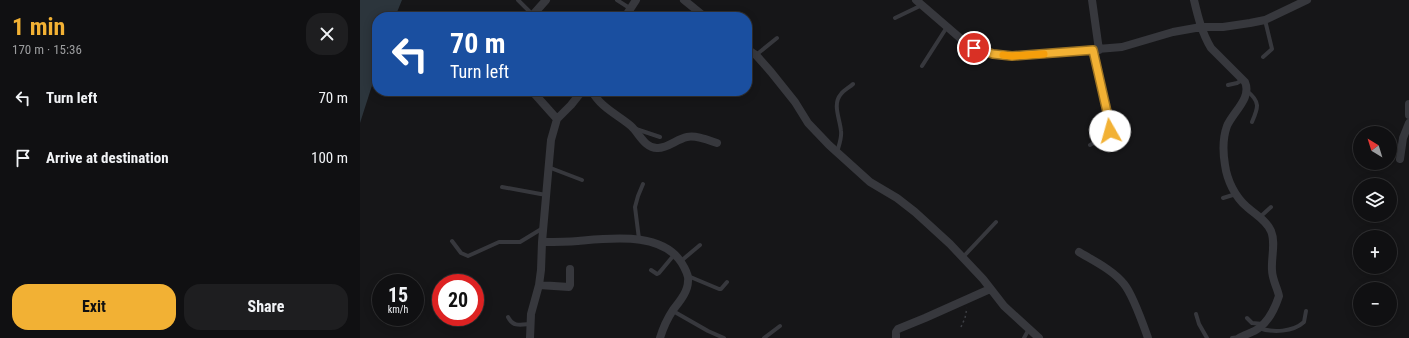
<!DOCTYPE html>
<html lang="en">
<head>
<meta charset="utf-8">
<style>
	:root { --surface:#101012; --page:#1e1e20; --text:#f1f3f6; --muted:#9c9d9f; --line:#303032; --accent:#f2b134 }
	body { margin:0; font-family:"Roboto Condensed",sans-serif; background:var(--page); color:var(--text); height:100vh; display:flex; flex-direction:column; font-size:15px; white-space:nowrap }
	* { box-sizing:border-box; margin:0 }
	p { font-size:13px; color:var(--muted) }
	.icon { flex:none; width:22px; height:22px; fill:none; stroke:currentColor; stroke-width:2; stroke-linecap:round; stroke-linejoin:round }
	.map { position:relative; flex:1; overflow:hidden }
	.side { display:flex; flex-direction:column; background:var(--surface); width:360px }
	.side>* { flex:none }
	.guide { position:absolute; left:12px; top:12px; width:380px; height:84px; border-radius:16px; box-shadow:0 2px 10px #0003,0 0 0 1px var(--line); background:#1a4fa0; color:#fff; overflow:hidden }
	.needle { width:26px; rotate:322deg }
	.fabs { position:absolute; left:993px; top:126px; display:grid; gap:8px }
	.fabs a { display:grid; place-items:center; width:44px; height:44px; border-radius:50%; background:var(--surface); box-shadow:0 2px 10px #0003,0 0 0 1px var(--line); font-size:20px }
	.speed { position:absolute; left:12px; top:274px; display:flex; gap:8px; font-size:20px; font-weight:700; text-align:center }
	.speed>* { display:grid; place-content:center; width:52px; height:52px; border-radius:50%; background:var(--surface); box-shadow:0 2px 10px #0003,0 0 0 1px var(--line); line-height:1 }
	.speed small { font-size:10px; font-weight:400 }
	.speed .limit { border:6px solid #d22; background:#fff; color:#111 }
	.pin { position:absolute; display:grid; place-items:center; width:34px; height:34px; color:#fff; margin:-17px; border:2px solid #fff; border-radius:50%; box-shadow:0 1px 4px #0007 }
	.me { position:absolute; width:44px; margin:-22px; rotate:353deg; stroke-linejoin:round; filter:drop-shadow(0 0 3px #0008) }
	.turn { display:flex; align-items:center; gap:14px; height:84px; padding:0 12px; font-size:18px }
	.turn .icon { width:52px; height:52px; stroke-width:2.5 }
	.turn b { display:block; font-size:28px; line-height:34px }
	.round { display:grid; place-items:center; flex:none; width:42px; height:42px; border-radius:16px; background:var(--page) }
	.head { display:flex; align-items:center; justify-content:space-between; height:68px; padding:0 12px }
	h1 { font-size:24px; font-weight:700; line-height:30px; color:var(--accent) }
	.button { display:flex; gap:8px; margin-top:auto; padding:8px 12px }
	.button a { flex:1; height:46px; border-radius:16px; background:var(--accent); color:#111; font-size:16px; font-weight:700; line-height:46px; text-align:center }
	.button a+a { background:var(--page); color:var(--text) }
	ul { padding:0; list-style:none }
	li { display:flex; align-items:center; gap:12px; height:60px; padding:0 12px }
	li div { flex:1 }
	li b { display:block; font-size:15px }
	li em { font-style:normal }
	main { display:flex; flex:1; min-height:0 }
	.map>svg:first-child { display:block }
	.water { fill:#2c353c }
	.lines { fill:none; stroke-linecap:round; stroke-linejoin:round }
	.path { stroke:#3d3f44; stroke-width:1.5; stroke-dasharray:2 3; stroke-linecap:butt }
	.lane { stroke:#37383d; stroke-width:4 }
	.street { stroke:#37383d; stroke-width:8 }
	.route-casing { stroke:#9d7322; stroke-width:10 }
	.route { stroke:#f2b134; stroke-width:7 }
	.slow { stroke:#f59e0b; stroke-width:7 }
</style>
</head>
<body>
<main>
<section class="side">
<div class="head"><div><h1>1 min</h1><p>170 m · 15:36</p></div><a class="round"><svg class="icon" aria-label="close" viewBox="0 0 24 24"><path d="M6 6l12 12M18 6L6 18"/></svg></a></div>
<ul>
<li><svg class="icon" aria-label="left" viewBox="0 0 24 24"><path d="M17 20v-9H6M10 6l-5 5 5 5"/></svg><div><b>Turn left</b></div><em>70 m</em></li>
<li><svg class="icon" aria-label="arrive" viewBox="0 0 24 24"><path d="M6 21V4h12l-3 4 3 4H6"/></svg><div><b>Arrive at destination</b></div><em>100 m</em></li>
</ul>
<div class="button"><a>Exit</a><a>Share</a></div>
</section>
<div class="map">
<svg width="1049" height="338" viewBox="0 0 1049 338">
	<rect width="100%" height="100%" fill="#161618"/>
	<!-- water -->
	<path class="water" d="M0,0h42l-7,17h-18v53l-17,53z"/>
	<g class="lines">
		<!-- path -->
		<path class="path" d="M601,327l4,-9 2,-10"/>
		<!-- lane -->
		<path class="lane" d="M158,0l15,15
			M257,0l14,9
			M124,16l2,1
			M535,18l27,-13
			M396,55l21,-17
			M903,57l9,-8 -7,-29
			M562,66l25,-39
			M868,85l9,-2 5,-3
			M887,91c14,11 11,17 5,31
			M276,129l24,8
			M730,145l18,-10 2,-10 -17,-75
			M477,152c2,-7 5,-14 4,-21 -1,-12 -9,-27 0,-37 3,-4 9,-7 12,-10
			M188,167l34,13
			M142,187l44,8
			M863,198l13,-4
			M900,217l11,-10
			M279,239l-4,-32 3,-11 5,-12
			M92,241l9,12 7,3 31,-14h21l23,-14
			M603,257l33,-35
			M321,261l19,-16
			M291,270l6,4 2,-1 15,-18
			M328,276l31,13h2l6,-7
			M313,311l35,20 16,7
			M836,314l3,10 8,14
			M148,317c5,10 12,8 22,7
			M887,318l5,5 11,1
			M899,328c14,5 34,4 45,-6l2,-11
			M404,338l16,-12
			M664,338l5,-9
			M872,338l8,-1"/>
		<!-- street -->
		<path class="street" d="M324,0l21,17
			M556,0l51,44 26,10 19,2 110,-9 51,-15 28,-5h22l27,-4 15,-3 42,-20
			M732,0l7,50
			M834,0c4,17 8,33 17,48l34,34c7,16 -12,30 -18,44 -4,11 -4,27 -2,39 2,15 10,32 22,42 9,8 19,13 24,24 5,12 0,26 1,39 0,9 5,17 7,26 -4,12 -10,25 -20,32 -6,5 -14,6 -20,10
			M171,17l15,-17
			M265,17l11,-17
			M387,49l9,6 15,17 24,30 13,21 21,22 41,37 27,16 18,14 35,32 33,35 21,27 35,32
			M172,91l25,28
			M232,91c8,16 26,24 39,35 8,7 14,23 27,22 10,0 19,-9 29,-11 9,-2 21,3 30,6
			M1049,104v11
			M1040,159l3,-21 6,-15
			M182,242c12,0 24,0 36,-1 34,-3 88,-10 106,26 2,4 5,9 4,14 0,11 -9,21 -15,29 -6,9 -10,18 -13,28
			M719,252c15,9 34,18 45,32 9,11 19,40 24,54
			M179,285l30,2 1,-2v-16
			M170,338l1,-24 8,-29 2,-15 1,-28 9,-102 6,-21 14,-14 11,-14
			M536,338v-6l2,-3 27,-11 65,-29"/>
	</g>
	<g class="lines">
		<!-- route casing -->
		<g class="route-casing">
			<path id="route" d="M614,48l19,6 19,2 81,-6 17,75v6"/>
		</g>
		<!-- route -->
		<use href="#route" class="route"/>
		<!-- slow -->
		<path class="slow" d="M643,55l9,1 32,-2"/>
	</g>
</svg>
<div class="fabs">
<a><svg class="needle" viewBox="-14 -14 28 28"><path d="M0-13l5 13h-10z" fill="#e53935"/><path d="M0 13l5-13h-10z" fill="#9c9d9f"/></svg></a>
<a><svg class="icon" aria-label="layers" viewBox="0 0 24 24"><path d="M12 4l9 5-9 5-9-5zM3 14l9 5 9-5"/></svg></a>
<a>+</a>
<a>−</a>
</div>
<div class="speed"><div>15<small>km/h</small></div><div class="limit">20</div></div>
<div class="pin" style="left:614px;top:48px;background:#d93025"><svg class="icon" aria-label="arrive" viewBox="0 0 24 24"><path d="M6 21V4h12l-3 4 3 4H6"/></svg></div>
<svg class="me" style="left:750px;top:131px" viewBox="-20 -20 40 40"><circle r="19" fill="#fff"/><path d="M0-13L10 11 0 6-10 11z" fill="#f2b134"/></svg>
<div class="guide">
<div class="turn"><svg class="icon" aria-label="left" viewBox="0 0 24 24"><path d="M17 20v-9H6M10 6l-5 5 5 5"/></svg><div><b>70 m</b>Turn left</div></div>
</div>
</div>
</main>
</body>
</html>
